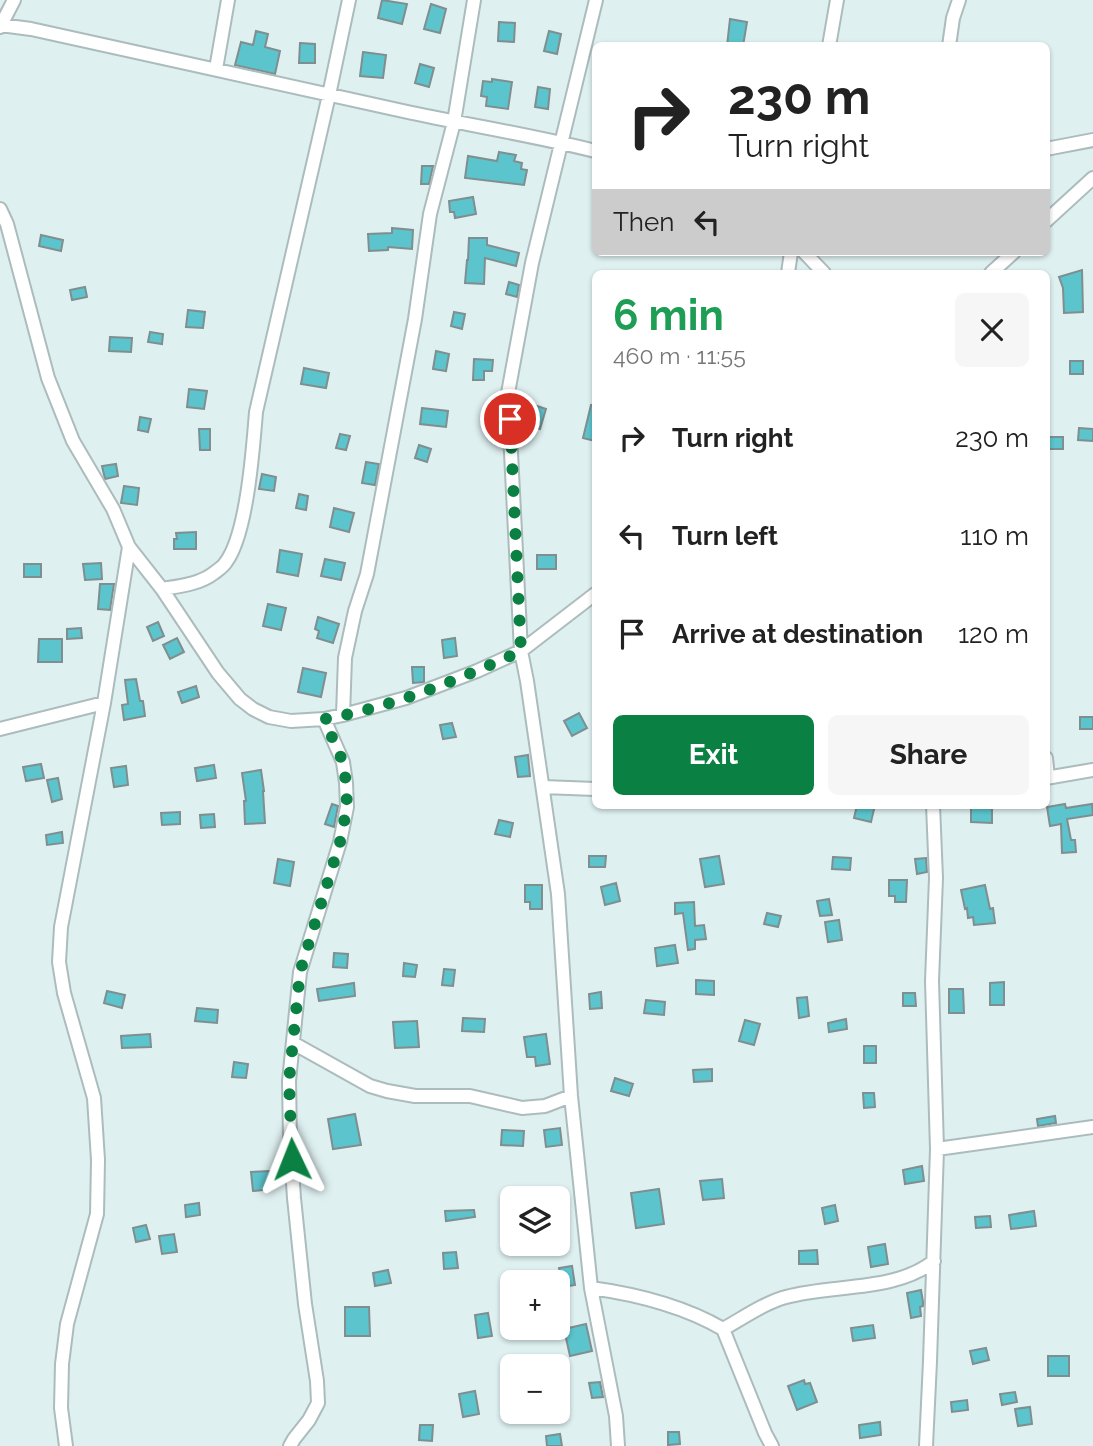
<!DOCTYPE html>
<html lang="en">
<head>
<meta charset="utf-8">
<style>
	:root { --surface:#fff; --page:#f6f6f6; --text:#222; --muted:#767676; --accent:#0b8043 }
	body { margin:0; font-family:Raleway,sans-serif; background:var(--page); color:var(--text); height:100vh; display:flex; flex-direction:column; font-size:26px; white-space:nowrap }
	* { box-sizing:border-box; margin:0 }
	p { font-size:23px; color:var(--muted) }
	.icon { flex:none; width:38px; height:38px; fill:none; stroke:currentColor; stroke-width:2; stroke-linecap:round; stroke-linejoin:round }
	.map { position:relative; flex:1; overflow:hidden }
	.details { position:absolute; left:592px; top:270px; width:458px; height:539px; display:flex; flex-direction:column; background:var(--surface); border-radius:10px; box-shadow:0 2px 5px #0004 }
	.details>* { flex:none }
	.banner { position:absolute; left:592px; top:42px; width:458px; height:214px; border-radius:10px; box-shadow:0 2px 5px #0004; background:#fff; color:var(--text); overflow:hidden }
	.buttons { position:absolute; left:500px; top:1186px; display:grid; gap:14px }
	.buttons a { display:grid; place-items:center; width:70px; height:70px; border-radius:10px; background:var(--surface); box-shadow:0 2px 5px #0004; font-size:35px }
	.pin { position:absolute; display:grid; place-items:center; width:60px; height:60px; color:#fff; margin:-30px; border:4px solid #fff; border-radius:50%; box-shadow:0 2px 7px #0007 }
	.me { position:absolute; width:77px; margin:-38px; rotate:358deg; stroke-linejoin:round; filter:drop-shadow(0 0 5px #0008) }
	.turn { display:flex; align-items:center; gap:24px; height:147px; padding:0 21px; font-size:32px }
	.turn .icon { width:91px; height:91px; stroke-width:2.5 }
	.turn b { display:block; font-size:49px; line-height:60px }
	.then { display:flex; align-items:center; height:66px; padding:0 21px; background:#0003; gap:14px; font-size:26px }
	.round { display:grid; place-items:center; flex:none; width:74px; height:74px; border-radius:10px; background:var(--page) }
	.overview { display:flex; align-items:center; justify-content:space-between; height:119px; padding:0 21px }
	h1 { font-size:42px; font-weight:700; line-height:52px; color:#1e9e55 }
	.primary-button { display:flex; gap:14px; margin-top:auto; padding:14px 21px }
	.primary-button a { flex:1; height:80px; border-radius:10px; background:var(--accent); color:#fff; font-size:28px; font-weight:700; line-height:80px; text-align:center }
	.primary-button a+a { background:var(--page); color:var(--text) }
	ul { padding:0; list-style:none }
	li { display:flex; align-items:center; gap:21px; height:98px; padding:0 21px }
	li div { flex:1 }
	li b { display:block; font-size:26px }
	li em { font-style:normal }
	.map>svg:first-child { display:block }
	.building { fill:#5cc4cd; stroke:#7f8e8f; stroke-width:2 }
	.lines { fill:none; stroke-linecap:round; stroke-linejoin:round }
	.minor-casing { stroke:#acbcbd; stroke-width:16 }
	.minor { stroke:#fff; stroke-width:12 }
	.route { stroke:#0b8043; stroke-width:12; stroke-dasharray:0 21.6 }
</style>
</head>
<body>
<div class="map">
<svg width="1093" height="1446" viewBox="0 0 1093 1446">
	<rect width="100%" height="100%" fill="#dff0f1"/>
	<!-- building -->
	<path class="building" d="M382,0l25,4 -5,20 -24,-6z
		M431,4l15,5 -6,24 -16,-4z
		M730,19l17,3 -4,24h-16z
		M499,22l16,1 -1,19 -16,-1z
		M256,31l12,3 -3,13 15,4 -5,23 -40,-9 6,-23 12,3z
		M549,31l12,3 -4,20 -13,-3z
		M300,43l15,1v19h-16z
		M363,52l23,3 -3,23 -23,-2z
		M420,64l14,4 -5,19 -14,-4z
		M492,79l20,3 -4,27 -22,-3 1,-9 -6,-1 2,-15 9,1z
		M538,87l12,2 -2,20 -13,-2z
		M499,152l17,3 -2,6 8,2 -1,6 6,1 -3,15 -59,-7 3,-22 29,5z
		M422,166h11l-4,18h-8z
		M473,197l3,17 -21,4 -1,-6h-4l-1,-11z
		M392,228l21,2 -1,19 -24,-2v3l-19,1 -1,-17 24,-1z
		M41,235l22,5 -2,11 -22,-5z
		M469,238h18v7l32,8 -3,13 -31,-8 -1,26 -19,-1 2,-23h1z
		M1082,270l1,42 -19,1 -1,-25 -4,-11z
		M509,282l10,3 -2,12 -11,-3z
		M85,287l2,10 -15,3 -2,-10z
		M188,310l17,2 -2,16 -17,-1z
		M454,312l11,2 -3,15 -11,-3z
		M150,332l13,2 -1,10 -14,-2z
		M110,337l22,1 -1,14 -22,-1z
		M436,351l13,3 -3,17 -13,-2z
		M474,359l19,1 -1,11h-8v9h-11z
		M1070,361h13v13h-13z
		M304,368l25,5 -3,15 -25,-4z
		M189,389l18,2 -3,18 -17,-2z
		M591,405l4,1v35l-12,-3z
		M537,406l9,3 -6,20 -9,-3z
		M422,408l26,3 -2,16 -26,-3z
		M140,417l11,2 -3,13 -10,-2z
		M1079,428l14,1v12l-15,-1z
		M199,429h11v21h-10z
		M340,434l10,2 -4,14 -10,-2z
		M1046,437h17v12h-17z
		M419,445l12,4 -4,13 -12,-4z
		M366,462l13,2 -4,21 -13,-2z
		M116,464l2,12 -13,3 -3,-13z
		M262,474l14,3 -2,14 -15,-2z
		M124,486l15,2 -2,17 -16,-2z
		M299,494l9,2 -2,14 -10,-2z
		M334,508l20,5 -5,19 -19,-5z
		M196,532v17h-22v-10h3l-1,-6z
		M280,550l22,4 -4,22 -21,-4z
		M537,555h19v14h-19z
		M325,559l20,4 -4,17 -20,-4z
		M101,563l1,16 -17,1 -2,-16z
		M24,564h17v13h-17z
		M100,584h14l-4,26 -12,-1z
		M268,604l18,4 -5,22 -18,-4z
		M318,617l21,7 -6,19 -16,-5 2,-7 -4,-2z
		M158,622l6,14 -11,5 -6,-14z
		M81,628l1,10 -15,1v-10z
		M177,638l7,14 -14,7 -7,-14z
		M455,638l2,18 -13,2 -2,-18z
		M39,639h23v23h-24z
		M412,667h12v15l-11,1z
		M303,668l23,5 -5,24 -23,-5z
		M136,679l4,22h3l2,15 -21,4 -2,-15 6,-1 -3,-24z
		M196,686l3,11 -17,6 -4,-11z
		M579,713l8,15 -15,8 -8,-15z
		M1080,717h13v12h-13z
		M452,723l4,14 -13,2 -3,-14z
		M528,755l2,21 -12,1 -3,-20z
		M41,764l3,14 -18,3 -3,-14z
		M214,765l2,13 -19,3 -2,-13z
		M126,766l2,19 -14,2 -3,-19z
		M261,770l3,21h-1l2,32 -20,1 -1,-23h2l-4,-28z
		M58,778l4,21 -10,3 -5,-22z
		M332,804l6,2 -4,21 -9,-3z
		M1065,804l1,4 26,-4 1,11 -26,4 4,21h4l1,12 -14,1 -1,-29 -11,2 -3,-19z
		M857,805h18l-4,17 -17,-4z
		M971,808h21v15l-21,-1z
		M180,812v12l-18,1 -1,-12z
		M214,814l1,13 -14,1 -1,-13z
		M499,820l14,3 -3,14 -15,-3z
		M62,832l1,11 -16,2 -1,-10z
		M589,856h17l-1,11h-16z
		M719,856l5,28 -19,3 -5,-28z
		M833,857l18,1 -1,12 -18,-1z
		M926,858l1,14 -10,2 -2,-15z
		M278,859l16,3 -4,24 -16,-3z
		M889,880h18l-1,22h-11v-6h-6z
		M616,883l4,18 -15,4 -4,-18z
		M525,885h17v24h-12v-7h-5z
		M985,885l5,24 3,-1 2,15 -21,2 -1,-8 -5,1 -1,-10 -2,1 -4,-19z
		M829,899l3,16 -12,1 -3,-15z
		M694,902l1,24 9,-1 2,14 -11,1v9l-7,1 -5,-37 -8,1v-11z
		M767,913l14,3 -3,11 -14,-3z
		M839,920l3,20 -14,2 -3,-20z
		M675,945l3,18 -21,3 -2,-18z
		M334,953l14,1 -1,14 -14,-1z
		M404,963l13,2 -2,12 -12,-1z
		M444,969l11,1 -2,16 -11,-1z
		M696,980l18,1v14l-18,-1z
		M1004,982v23h-14v-22z
		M354,983l1,13 -36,5 -2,-12z
		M949,989h14l1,24h-15z
		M107,991l18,4 -3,13 -18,-5z
		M601,992l1,16 -12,1 -1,-15z
		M903,993h12l1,13h-13z
		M807,997l2,19 -10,2 -2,-20z
		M646,1000l19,2 -1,13 -20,-2z
		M197,1008l21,2 -1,13 -22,-2z
		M463,1018l22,1 -1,13 -22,-1z
		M846,1019l1,10 -18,3 -1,-9z
		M745,1020l15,4 -6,21 -15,-4z
		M417,1021l2,26 -24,1 -2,-26z
		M150,1034l1,13 -29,1 -1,-12z
		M546,1034l4,30 -14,2 -1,-9h-8l-3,-20z
		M864,1046h12v17h-12z
		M234,1062l14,2 -2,14 -14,-1z
		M712,1069v12l-18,1 -1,-12z
		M615,1078l18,6 -4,12 -18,-5z
		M863,1093h11l1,14 -11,1z
		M355,1114l6,31 -28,4 -5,-30z
		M1055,1116l1,7 -18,3 -1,-7z
		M560,1128l2,17 -16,2 -2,-17z
		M502,1130l22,1 -1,15 -22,-1z
		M922,1166l2,15 -19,3 -2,-14z
		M270,1171l2,18 -19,2 -2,-19z
		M722,1179l2,19 -21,2 -3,-19z
		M659,1189l5,35 -28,4 -5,-35z
		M199,1203l1,12 -14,2 -1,-12z
		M835,1205l3,16 -13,3 -3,-16z
		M474,1210l1,7 -29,4 -1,-10z
		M1034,1211l2,15 -25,3 -2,-14z
		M990,1216l1,11 -15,1 -1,-11z
		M146,1225l4,14 -14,3 -3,-14z
		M174,1234l3,18 -15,2 -3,-18z
		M885,1244l3,20 -17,3 -3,-20z
		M817,1250l1,14h-19v-13z
		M456,1252l2,16 -14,1 -1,-16z
		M572,1266l3,19 -12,2 -4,-19z
		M388,1270l3,13 -16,3 -2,-13z
		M921,1290l2,12v4l-3,1 1,9 -10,2 -4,-25z
		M345,1307h24l1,29h-25z
		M488,1313l4,23 -14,2 -3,-23z
		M586,1324l6,27 -22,5 -6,-27z
		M873,1325l2,13 -22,3 -2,-13z
		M986,1348l3,12 -16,4 -3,-13z
		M1048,1356h21v20h-21z
		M804,1380l1,4 5,-1 7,19 -20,8 -9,-24z
		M600,1382l3,15 -11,1 -3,-15z
		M475,1391l4,23 -16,3 -4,-23z
		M1015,1392l2,10 -15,3 -2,-11z
		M967,1400l1,10 -16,2 -1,-10z
		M1030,1407l2,17 -14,2 -3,-17z
		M880,1422l1,13 -21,3 -1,-13z
		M420,1425h13l-1,16 -13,-1z
		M668,1432h11l1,12 -12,1z
		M560,1434l2,12h-15l-1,-10z"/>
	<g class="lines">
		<!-- minor casing -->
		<g class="minor-casing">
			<path id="minor" d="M596,0l-64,263 -24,130 13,258 6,30 31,213 13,202 20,192 25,128 2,30
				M0,25l31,4c124,27 248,55 372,82 64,14 129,24 192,40
				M0,27l14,-27
				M829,46l8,-46
				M949,46l4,-28 6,-18
				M216,69l12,-69
				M1046,149l47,-9
				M0,209l7,15 41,154 25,63 40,68 16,38 33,42 56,84 22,26 13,10 16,8 22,4 33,-2 19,-4 63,-17 71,-27 44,-20 74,-57
				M1046,221l47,-43
				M804,252l20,21
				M788,273l3,-21
				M991,273l23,-21
				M162,589c18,-3 38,-5 52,-16 4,-3 10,-7 12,-11 21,-28 27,-113 30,-150l73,-317 20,-95
				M343,715l2,-57 10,-47 12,-37 48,-255 15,-105 24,-92 20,-122
				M0,729l104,-26
				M1046,758l2,19
				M1046,778l47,-8
				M543,787l52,2
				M293,1043l77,43 17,5 28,5h55l52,12 23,-2 26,-10
				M937,1149l156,-22
				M591,1288c44,6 94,19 132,41l42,104 7,13
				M723,1329c20,-11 41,-26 63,-32 46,-13 110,-5 148,-36
				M66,1446l-5,-38 1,-44 5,-40 30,-110 1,-54 -4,-62 -30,-105 -5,-31 2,-35 43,-224 25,-156
				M290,1446l4,-7 15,-19 9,-17 -1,-22 -12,-77 -11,-106 -4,-59 -1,-58 11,-109 40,-130 7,-35 -1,-24 -3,-21 -19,-43
				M926,1446l4,-85 7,-212 -5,-168 4,-103 -3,-73"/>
		</g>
		<!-- minor -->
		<use href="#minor" class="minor"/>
	</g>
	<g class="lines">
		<!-- route -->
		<path class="route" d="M292,1159l-3,-78 11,-109 40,-130 7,-35 -1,-24 -3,-21 -19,-43c69,-12 134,-39 197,-68l-11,-232"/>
	</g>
</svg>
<div class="buttons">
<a><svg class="icon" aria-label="layers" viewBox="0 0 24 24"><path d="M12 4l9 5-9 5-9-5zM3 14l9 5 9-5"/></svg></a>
<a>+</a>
<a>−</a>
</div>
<div class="pin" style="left:510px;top:419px;background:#d93025"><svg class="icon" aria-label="arrive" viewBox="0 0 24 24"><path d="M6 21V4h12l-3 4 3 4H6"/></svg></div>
<svg class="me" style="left:292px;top:1159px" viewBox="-20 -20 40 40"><path d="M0-17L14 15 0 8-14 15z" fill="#0b8043" stroke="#fff" stroke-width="4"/></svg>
<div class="banner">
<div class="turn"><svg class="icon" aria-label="right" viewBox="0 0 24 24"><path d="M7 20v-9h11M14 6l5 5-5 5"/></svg><div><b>230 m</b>Turn right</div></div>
<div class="then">Then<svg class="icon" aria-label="left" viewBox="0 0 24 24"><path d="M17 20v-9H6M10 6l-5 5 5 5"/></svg></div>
</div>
<section class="details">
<div class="overview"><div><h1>6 min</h1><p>460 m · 11:55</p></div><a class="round"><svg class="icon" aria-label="close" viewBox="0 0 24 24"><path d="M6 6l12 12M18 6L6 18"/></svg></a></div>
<ul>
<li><svg class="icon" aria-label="right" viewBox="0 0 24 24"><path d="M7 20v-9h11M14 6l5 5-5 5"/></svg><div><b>Turn right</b></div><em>230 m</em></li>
<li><svg class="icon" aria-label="left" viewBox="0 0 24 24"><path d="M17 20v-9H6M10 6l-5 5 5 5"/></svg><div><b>Turn left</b></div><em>110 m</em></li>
<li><svg class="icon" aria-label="arrive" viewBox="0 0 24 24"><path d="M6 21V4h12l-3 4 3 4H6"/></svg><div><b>Arrive at destination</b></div><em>120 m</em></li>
</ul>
<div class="primary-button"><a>Exit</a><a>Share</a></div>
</section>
</div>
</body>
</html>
